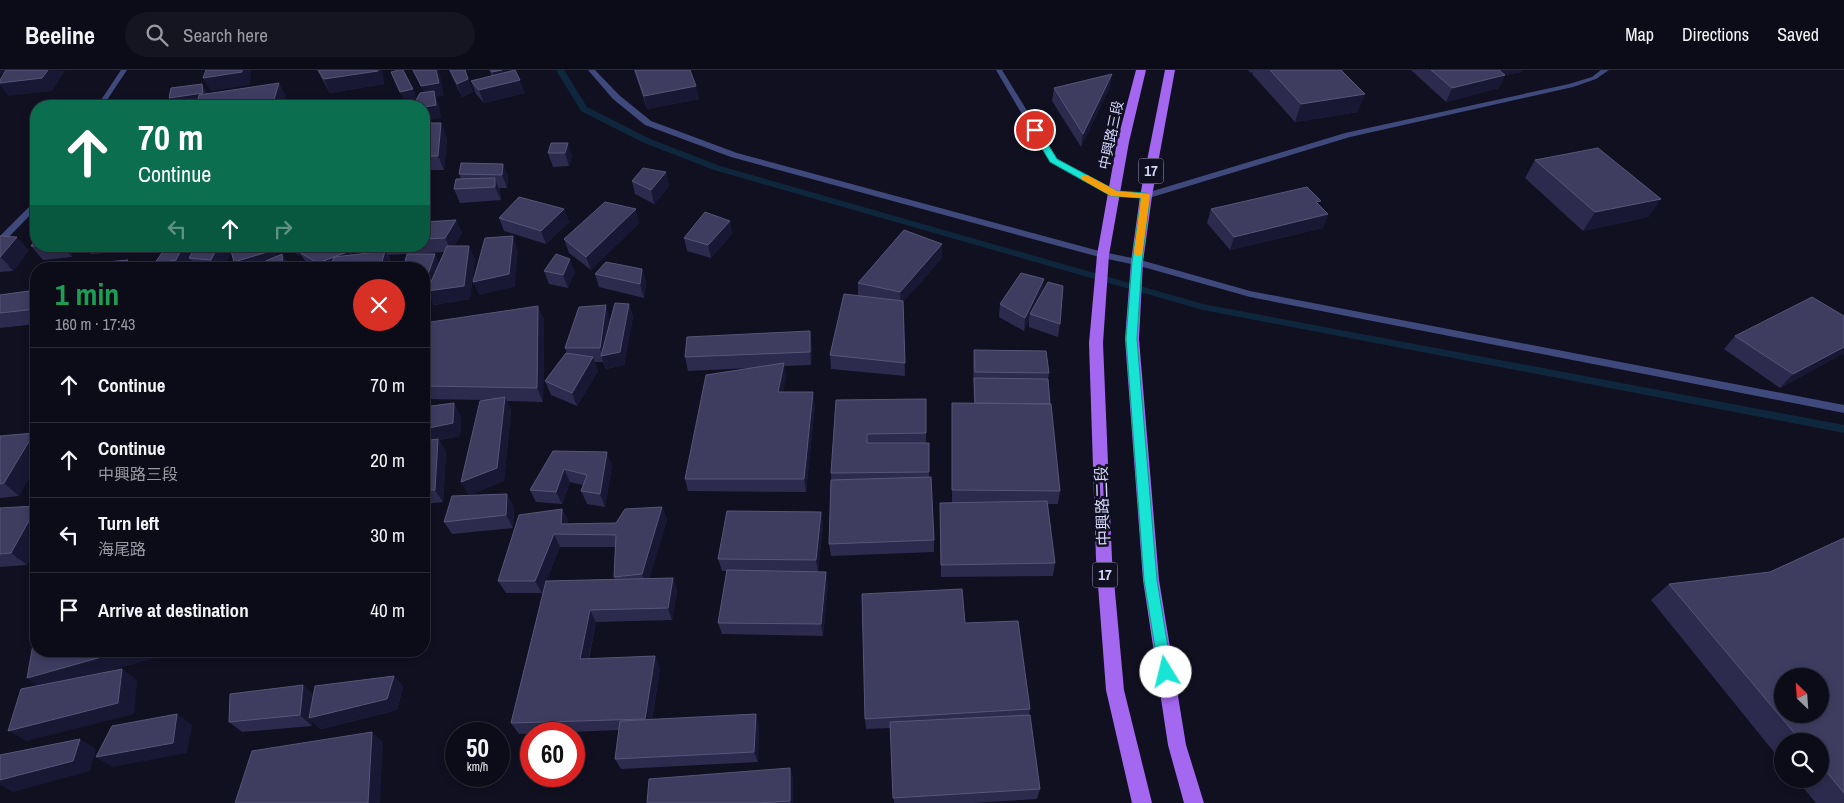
<!DOCTYPE html>
<html lang="en">
<head>
<meta charset="utf-8">
<style>
	:root { --surface:#0c0c19; --page:#151522; --text:#f1f3f6; --muted:#9a9ba2; --line:#2c2c38 }
	body { margin:0; font-family:"Archivo Narrow","Noto Sans TC",sans-serif; background:var(--page); color:var(--text); height:100vh; display:flex; flex-direction:column; font-size:19px; white-space:nowrap }
	* { box-sizing:border-box; margin:0 }
	p { font-size:16px; color:var(--muted) }
	.icon { flex:none; width:28px; height:28px; fill:none; stroke:currentColor; stroke-width:2; stroke-linecap:round; stroke-linejoin:round }
	.map { position:relative; flex:1; overflow:hidden }
	.drawer { position:absolute; left:30px; top:192px; width:400px; height:395px; display:flex; flex-direction:column; background:var(--surface); border-radius:20px; box-shadow:0 2px 8px #0003,0 0 0 1px var(--line) }
	.drawer>* { flex:none }
	.guide { position:absolute; left:30px; top:30px; width:400px; height:152px; border-radius:20px; box-shadow:0 2px 8px #0003,0 0 0 1px var(--line); background:#0b6e4f; color:#fff; overflow:hidden }
	.needle { width:32px; rotate:335deg }
	.tools { position:absolute; left:1774px; top:598px; display:grid; gap:10px }
	.tools a { display:grid; place-items:center; width:55px; height:55px; border-radius:50%; background:var(--surface); box-shadow:0 2px 8px #0003,0 0 0 1px var(--line); font-size:25px }
	.speed { position:absolute; left:445px; top:652px; display:flex; gap:10px; font-size:25px; font-weight:700; text-align:center }
	.speed>* { display:grid; place-content:center; width:65px; height:65px; border-radius:50%; background:var(--surface); box-shadow:0 2px 8px #0003,0 0 0 1px var(--line); line-height:1 }
	.speed small { font-size:12px; font-weight:400 }
	.speed .limit { border:8px solid #d22; background:#fff; color:#111 }
	.pin { position:absolute; display:grid; place-items:center; width:42px; height:42px; color:#fff; margin:-21px; border:2px solid #fff; border-radius:50%; box-shadow:0 1px 5px #0007 }
	.me { position:absolute; width:55px; margin:-28px; rotate:351deg; stroke-linejoin:round; filter:drop-shadow(0 0 4px #0008) }
	.turn { display:flex; align-items:center; gap:18px; height:105px; padding:0 25px; font-size:22px }
	.turn .icon { width:65px; height:65px; stroke-width:2.5 }
	.turn b { display:block; font-size:35px; line-height:42px }
	.lanes { display:flex; align-items:center; height:48px; padding:0 25px; background:#0003; justify-content:center; gap:25px; direction:ltr }
	.lanes .off { opacity:.35 }
	.round { display:grid; place-items:center; flex:none; width:52px; height:52px; border-radius:26px; background:var(--page) }
	.head { display:flex; align-items:center; justify-content:space-between; height:85px; padding:0 25px }
	h1 { font-size:30px; font-weight:800; line-height:38px; color:#1e9e55 }
	ul { padding:0; list-style:none }
	li { display:flex; align-items:center; gap:15px; height:75px; padding:0 25px; border-top:1px solid var(--line) }
	li div { flex:1 }
	li b { display:block; font-size:19px }
	li em { font-style:normal }
	header { display:flex; align-items:center; gap:30px; box-sizing:border-box; height:70px; padding:0 25px; background:var(--surface); border-bottom:1px solid var(--line) }
	header strong { font-size:24px }
	nav { display:flex; gap:28px; margin-inline-start:auto; font-size:18px }
	.search { width:350px; height:45px; background:var(--page); display:flex; align-items:center; gap:12px; box-sizing:border-box; padding:0 18px; border-radius:28px; color:var(--muted); font-size:19px }
	.map>svg:first-child { display:block }
	.lines { fill:none; stroke-linecap:round; stroke-linejoin:round }
	.stream { fill:#0f273c; fill-rule:evenodd }
	.lane { fill:#40497c; fill-rule:evenodd }
	.street { fill:#40497c; fill-rule:evenodd }
	.primary { fill:#a367f0; fill-rule:evenodd }
	.wall { fill:#2c2b4d; fill-rule:evenodd }
	.shaded-wall { fill:#191834 }
	.building { fill:#3e3d60; stroke:#565678; fill-rule:evenodd }
	.route { fill:#17e4d3; stroke:#0f9489 }
	.slow { fill:#f59e0b }
	.labels { text-anchor:middle; stroke-width:5; stroke-linejoin:round; paint-order:stroke }
	.far-street-label { font-size:14px; fill:#d5d7fb; stroke:#101021 }
	.shield { fill:#101021; stroke:#9a9bba; stroke-width:1 }
	.shield-label { font-size:15px; font-weight:bold; fill:#d5d7fb }
	.street-label { font-size:16px; fill:#d5d7fb; stroke:#101021 }
</style>
</head>
<body>
<header>
<strong>Beeline</strong>
<div class="search"><svg class="icon" aria-label="search" viewBox="0 0 24 24"><circle cx="10" cy="10" r="6"/><path d="M15 15l6 6"/></svg>Search here</div>
<nav><a>Map</a><a>Directions</a><a>Saved</a></nav>
</header>
<div class="map">
<svg width="1844" height="733" viewBox="0 0 1844 733">
	<rect width="100%" height="100%" fill="#101021"/>
	<g class="lines">
		<!-- stream -->
		<path class="stream" d="M556,0h8l23,37 61,31 72,28 483,138 641,121v8l-641,-123 -489,-140 -72,-28 -61,-31z"/>
		<!-- lane -->
		<path class="lane" d="M121,0h6l-24,36h-6z
			M588,0h7l24,25 32,26 86,32 366,99 34,7 113,32 594,114v8l-594,-116 -114,-32 -33,-7 -372,-101 -86,-32 -32,-26z
			M1601,0h8l-13,9 -23,8 -223,50 -201,61h-6l-1,-2 1,-2 202,-61 224,-49 23,-7z
			M33,133h3v6l-33,34 -3,1v-8z"/>
		<!-- street -->
		<path class="street" d="M996,0h6l54,88 61,34 29,2h3v4l-37,-2 -62,-34z"/>
		<!-- primary -->
		<path class="primary" d="M1136,0h10l-17,72 -20,113 -6,88 9,216 12,131 28,113h-20l-26,-113 -10,-131 -7,-216 8,-88 20,-113z
			M1165,0h10l-23,126 -9,66 -4,77 20,241 27,165 18,58h-20l-16,-58 -25,-165 -18,-241 6,-77 9,-66z"/>
	</g>
	<!-- wall -->
	<path class="wall" d="M317,0h64l3,14 -54,9z
		M449,0h16l8,22 -11,5z
		M489,0h17v2l19,21 -41,10 -8,-9 -5,-13 21,-5z
		M634,0h56l9,29 -52,10z
		M1248,0h93l17,42 -63,10 -43,-48 1,-2 -3,1z
		M1411,0h111v2l-17,3 -6,13 -53,14z
		M1110,17l-29,60 -29,-46 2,-13z
		M424,53l23,14 -3,33h-20z
		M551,73l21,13 -3,10 -16,1 -5,-14z
		M1535,90l126,39 -13,18 -65,14 -58,-53z
		M503,94l5,13 -1,11h-8l1,4 1,8 -41,3 -6,-14 7,-10 -2,-5z
		M36,98v9l-4,-5z
		M666,102l3,14 -15,18 -19,-10 -3,-13z
		M1320,136l8,8 -5,14 -93,22 -23,-27 4,-14z
		M564,139l5,13 -23,22 -42,-13 -5,-13z
		M36,141v23l-7,-9z
		M456,150l6,13 -8,13 21,13 -5,40 -36,6 -3,-6 -4,11h-3v-41l15,-6 6,-11 -57,3 4,9 -1,5h-78l-5,-4 -7,-10 -2,1 -11,-10h58l7,9 31,-4 -2,-5h42v-24z
		M730,151l2,13 -21,24 -24,-7 -3,-13z
		M639,153l-48,47 -22,-17 -5,-14z
		M0,166l29,14 -16,21 -13,1z
		M36,168v8h36v11l-29,3 -12,-14z
		M942,174v14l-39,44 2,74 -74,-7 -1,-14 28,-60v-12z
		M84,176h186l7,10 5,-2 9,13v2h-52l-8,-17 -8,17h-26l-5,-8 -4,8h-30l7,-20 -74,5z
		M642,199l4,13 -2,16 -45,-11 -4,-13z
		M544,201l31,1 -7,16 -19,-4z
		M36,220v34l-36,4v-33z
		M1043,222l17,32 -2,13 -29,-10v-8l-5,12 -25,-14 1,-13z
		M629,234l4,13 -9,48 -18,4 -3,-7h-9l4,9 -21,35 -26,-11 -6,-14 22,-27 -2,-6 45,-29 -1,7z
		M1844,246v37l-64,35 -56,-39 11,-13z
		M544,249l-1,83 -36,-1 4,9 -7,71 -35,14 -8,-13 25,-82 -62,-1v-76z
		M812,275l-1,20 -27,1 2,10 -3,16 32,13 -9,87 -118,-1 -3,-12 66,-111 -63,3 -3,-14z
		M974,280l75,23 -1,6 2,25 10,87 -2,13h-10l7,59 -2,13 -112,1 -1,-74h12v-100h22l-1,-39z
		M36,290v15l-6,-7z
		M926,329v44h3v34l5,63v12l-103,4 -2,-12 2,-64v-7l5,-73z
		M461,346l-1,20 -21,4 7,12 -3,50 -19,2v-63h3l-3,-5z
		M0,366l19,60 -19,2z
		M553,381l59,14 -7,42 -18,-3 -6,-13 2,-6 -13,-3 -8,22 -26,-2 -6,-12z
		M514,437l-1,21 -61,6 -8,-12z
		M662,437l5,13 -18,58h24l4,12 -5,30 -76,2 -7,37 71,9 -8,51 107,6 -1,37 -137,7 -6,-10 4,-29 -100,4 -8,-11 34,-139 -3,9h-36l-8,-12 64,-72 6,12v3l48,-1zM560,477h55l-1,30 1,2 -69,2z
		M0,438l27,57 -27,2z
		M821,442l2,13 -5,46 10,13 -5,52 -101,-2 -4,-11 9,-52h-5l-4,-12z
		M1844,468v265h-28l-20,-24h24v-38h-38v21l-131,-162 18,-16 101,-12z
		M965,553l65,86 -1,6 11,74 -3,10 -64,4h-79l-4,-75 -24,1 -1,-10z
		M394,606l9,11 -6,23 -76,19 -9,-8v5l-70,6 -13,-10 74,-37 10,10z
		M790,698l3,11v24h-146z"/>
	<!-- shaded-wall -->
	<path class="shaded-wall" d="M0,0h14l-1,2 -13,2z
		M48,0l17,1 -13,20 -44,5 -8,-11v-2z
		M242,0h9l-1,15 -39,6 -8,-13z
		M378,0h3l3,14 -54,9 -6,-14z
		M436,0h2l2,5 4,21 -8,1 3,8 2,13 -17,3v-14l3,-8 -6,-13z
		M502,0h4l4,12 10,-2 5,13 -41,10 -5,-13 18,-5 -5,-13z
		M1492,0h30v2l-17,3 -6,13 -53,14 6,-14z
		M1112,4l-2,13 -29,60 2,-13z
		M468,9l5,13 -11,5 -5,-13z
		M279,13l7,13 -3,10h-11z
		M202,14l8,13 1,9h-36l-6,-8z
		M696,16l3,13 -52,10 -3,-13z
		M413,19l6,13 -13,3 -6,-13z
		M1365,24l-7,18 -63,10 6,-18z
		M441,53l6,14 -3,33 -6,-14z
		M568,73l4,13 -3,10 -4,-13z
		M503,94l5,13 -1,11 -5,-13z
		M666,102l3,14 -15,18 -3,-14z
		M495,108l5,14 1,8 -6,-13z
		M1661,129l-13,18 -65,14 12,-19z
		M564,139l5,13 -23,22 -5,-13z
		M636,139l3,14 -48,47 -5,-13z
		M1328,144l-5,14 -93,22 4,-13z
		M456,150l6,13 -11,18 -6,-13z
		M730,151l2,13 -21,24 -3,-13z
		M513,166l5,14 -3,37 -36,8 -6,-13z
		M17,167l12,13 -16,21 -12,-14z
		M942,174v14l-41,47 -1,-13z
		M62,176h10v11z
		M183,176h16l-10,12 3,3 -4,8h-30l-4,-5z
		M218,176h16l-11,23h-6l-6,-9z
		M293,176h42l-36,6 2,3 -2,1z
		M357,176h8l-6,4z
		M469,176l6,13 -5,40 -36,6 -3,-6 -4,11 -3,-6v-18l11,-32 6,14z
		M274,180l8,14 -16,5h-27l-5,-7z
		M350,181l8,13 -24,-7z
		M385,181l7,13 -1,5h-11z
		M282,184l9,13v2h-8z
		M334,187l7,12h-20l-3,-6z
		M570,189l5,13 -7,16 -5,-13z
		M128,190l7,9h-26z
		M642,199l4,13 -2,16 -4,-14z
		M1044,209l-1,14 -13,21 -1,5 -5,12 1,-13z
		M629,234l4,13 -9,48 -18,4 -5,-13h1l-2,-8 6,-43 4,14 -5,36z
		M538,236l6,13 -1,83 -6,-14z
		M810,261l2,14 -1,20 -1,-13z
		M1844,277v6l-64,35 13,-14z
		M593,287l5,14 -21,35 -5,-13z
		M784,293l2,13 -5,29 -3,-13z
		M813,322l2,13 -9,87 -2,-13z
		M505,327l6,13 -7,71 -35,14 -8,-13z
		M454,333l7,13 -1,20 -21,4 7,12 -3,50 -8,-12 -7,-47 -4,-7v-7z
		M34,363l2,2v31l-17,30 -15,-13z
		M607,382l5,13 -7,42 -5,-13z
		M564,399l6,13 -8,22 -6,-12z
		M507,424l7,13 -1,21 -7,-13z
		M662,437l5,13 -20,67 -5,-13z
		M36,438v40l-9,17 -16,-12z
		M562,439l6,12 -1,14 -6,-11z
		M821,442l2,13 -5,47 -2,-12z
		M554,464l6,13 -18,46 -7,-12z
		M826,502l2,12 -5,52 -2,-12z
		M673,508l4,12 -5,30 -4,-12z
		M590,540l6,12 -10,48 -6,-11z
		M123,581h33l-4,8 -109,30 -16,-11z
		M655,586l5,12 -10,61 -5,-10z
		M122,599l15,11 -3,34 -108,27 -18,-10z
		M394,606l9,11 -6,23 -76,19 -9,-8v5l-12,-11 3,-30 12,11z
		M177,644l15,11 -5,28 -75,14 -16,-10z
		M756,644l3,11 -1,37 -4,-10z
		M372,662l11,10 -3,61h-12z
		M80,669l16,10 -6,22 -77,21 -13,-7v-5z
		M790,698l3,11v24h-2l-1,-2z"/>
	<!-- building -->
	<path class="building" d="M6,0h42l-6,8 -42,5v-3z
		M206,0h36v2l-39,6z
		M318,0h60v1l-54,8z
		M399,0h4l10,19 -13,3 -9,-20z
		M413,0h23l3,13 -18,3z
		M450,0h15l3,9 -11,5z
		M491,0h11l-10,2z
		M515,0l5,10 -41,10 -8,-9z
		M635,0h55l6,16 -52,10z
		M1270,0h71l24,24 -64,10z
		M1431,0h68l6,5 -53,13z
		M1112,4l-29,60 -29,-46z
		M279,13l-7,23h-76l3,-11z
		M202,14l1,9 -34,5 2,-10z
		M434,21l2,14 -12,2v-1h-11l7,-13z
		M143,33v3h-38z
		M424,53h17l-3,33h-14z
		M551,73h17l-3,10h-17z
		M1598,78l63,51 -66,13 -60,-52z
		M461,93l42,1 -1,11 -43,-1z
		M36,98v4h-4z
		M643,98l23,4 -15,18 -19,-9z
		M495,108v9l-41,2 2,-10z
		M1307,117l14,14 -5,1 12,12 -94,23 -23,-28z
		M519,127l45,12 -23,22 -42,-13z
		M605,132l31,7 -50,48 -22,-18z
		M36,141v14h-7z
		M705,142l25,9 -22,24 -24,-7z
		M456,150l-11,18 -21,1v-17z
		M904,160l38,14 -42,48 -42,-9z
		M0,166l17,1 -17,20z
		M513,166l-4,38 -36,8 12,-44z
		M36,168v8h-5z
		M167,176h16l-7,14 -22,4z
		M196,176h22l-7,14 -22,-2z
		M233,176h37l4,4 -40,12 -4,-15z
		M318,176h28l4,5 -16,6 51,-6 -5,18h-51l5,-12 -16,6 -19,-11z
		M447,176h22l-5,40 -37,5z
		M282,184l1,15h-36z
		M407,184h28l-11,32v-17h-21z
		M556,184l14,5 -7,16 -19,-4z
		M128,190l-19,9h-47l2,-3z
		M606,192l36,7 -2,15 -45,-10z
		M1021,203l23,6 -19,39 -25,-14z
		M1048,212l15,4 -3,38 -30,-10z
		M36,220v19l-36,4v-18z
		M844,224l59,7 2,62 -75,-8z
		M1812,227l32,19v31l-51,27 -58,-38z
		M615,233l14,1 -9,48 -19,4z
		M606,235l-6,43h-35l14,-41z
		M538,236l-1,82 -113,-2v-63z
		M810,261v21l-125,5 2,-20z
		M974,280l72,1 3,22 -74,-1z
		M566,283l27,4 -21,36 -27,-12z
		M36,290v8h-6z
		M784,293l-6,29h35l-9,87h-119l21,-104z
		M974,308l74,1 2,25 -75,-1z
		M505,327l-8,71 -36,14 19,-81z
		M926,329v34l-59,1v9h62v29l-98,1 5,-73z
		M454,333l-1,20 -29,6v-22z
		M952,333l99,1 9,87 -108,-1z
		M34,363l-30,50 -4,1v-48z
		M438,369l-3,51h-11v-49z
		M553,381l54,1 -7,42 -19,-3 6,-16 -23,-6 -8,23 -26,-2z
		M931,407l3,63 -105,4 2,-64z
		M507,424l-1,21 -62,7 8,-26z
		M1047,431l8,62 -114,2 -1,-62z
		M36,436v2l-25,45 -11,1v-46z
		M662,437l-20,67 -28,3 2,-42 -62,-1 -19,47h-37l21,-66 43,-6 -1,15 55,-1 9,-14z
		M727,441l94,1 -5,48 -98,-1z
		M1844,468v255l-24,-29v-23h-19l-132,-157 101,-12zM1782,606h38v38h-38z
		M727,500l99,2 -5,52 -103,-1z
		M673,508l-5,30 -78,2 -10,49 75,-3 -10,63 -134,4 35,-142z
		M962,519l3,34 53,-2 12,88 -165,10 -3,-125z
		M34,569h2v12h87l-96,27z
		M122,599l-4,34 -110,28 13,-42z
		M394,606l-7,23 -78,19 6,-32z
		M303,615l-3,30 -71,7 1,-28z
		M177,644l-4,29 -77,14 16,-31z
		M756,644l-2,38 -139,7 5,-38z
		M1030,645l10,74 -147,9 -3,-76z
		M372,662l-4,71h-133l17,-52z
		M80,669l-7,22 -73,19v-25z
		M790,698v33l-32,2h-111l2,-24z"/>
	<!-- route -->
	<path class="route" d="M1032,58h6l19,31 60,32 29,2 4,3 -8,66 -5,77 20,241 15,92 -2,4 -4,2 -5,-2 -2,-4 -15,-92 -18,-241 6,-77 9,-64 -30,-2 -61,-34 -19,-32z"/>
	<!-- slow -->
	<path class="slow" d="M1081,105h6l30,16 32,3 1,2 -8,59h-7l-1,-3 7,-54 -30,-2 -30,-17z"/>
	<g class="labels">
		<!-- far-street labels -->
		<g class="far-street-label">
			<text transform="translate(1111 65) rotate(-78)" y="5">中興路三段</text>
		</g>
		<!-- shield labels -->
		<g class="shield">
			<rect x="1138.5" y="88.5" width="25" height="25" rx="4"/>
			<rect x="1092.5" y="492.5" width="25" height="25" rx="4"/>
		</g>
		<g class="shield-label">
			<text x="1151" y="106">17</text>
			<text x="1105" y="510">17</text>
		</g>
		<!-- street labels -->
		<g class="street-label">
			<text transform="translate(1102 436) rotate(-92)" y="6">中興路二段</text>
		</g>
	</g>
</svg>
<div class="tools">
<a><svg class="needle" viewBox="-14 -14 28 28"><path d="M0-13l5 13h-10z" fill="#e53935"/><path d="M0 13l5-13h-10z" fill="#9a9ba2"/></svg></a>
<a><svg class="icon" aria-label="search" viewBox="0 0 24 24"><circle cx="10" cy="10" r="6"/><path d="M15 15l6 6"/></svg></a>
</div>
<div class="speed"><div>50<small>km/h</small></div><div class="limit">60</div></div>
<div class="pin" style="left:1035px;top:60px;background:#d93025"><svg class="icon" aria-label="arrive" viewBox="0 0 24 24"><path d="M6 21V4h12l-3 4 3 4H6"/></svg></div>
<svg class="me" style="left:1166px;top:602px" viewBox="-20 -20 40 40"><circle r="19" fill="#fff"/><path d="M0-13L10 11 0 6-10 11z" fill="#17e4d3"/></svg>
<div class="guide">
<div class="turn"><svg class="icon" aria-label="ahead" viewBox="0 0 24 24"><path d="M12 20V5M6 11l6-6 6 6"/></svg><div><b>70 m</b>Continue</div></div>
<div class="lanes"><svg class="icon off" aria-label="left" viewBox="0 0 24 24"><path d="M17 20v-9H6M10 6l-5 5 5 5"/></svg><svg class="icon" aria-label="ahead" viewBox="0 0 24 24"><path d="M12 20V5M6 11l6-6 6 6"/></svg><svg class="icon off" aria-label="right" viewBox="0 0 24 24"><path d="M7 20v-9h11M14 6l5 5-5 5"/></svg></div>
</div>
<section class="drawer">
<div class="head"><div><h1>1 min</h1><p>160 m · 17:43</p></div><a class="round" style="background:#d93025;color:#fff"><svg class="icon" aria-label="close" viewBox="0 0 24 24"><path d="M6 6l12 12M18 6L6 18"/></svg></a></div>
<ul>
<li><svg class="icon" aria-label="ahead" viewBox="0 0 24 24"><path d="M12 20V5M6 11l6-6 6 6"/></svg><div><b>Continue</b></div><em>70 m</em></li>
<li><svg class="icon" aria-label="ahead" viewBox="0 0 24 24"><path d="M12 20V5M6 11l6-6 6 6"/></svg><div><b>Continue</b><p>中興路三段</p></div><em>20 m</em></li>
<li><svg class="icon" aria-label="left" viewBox="0 0 24 24"><path d="M17 20v-9H6M10 6l-5 5 5 5"/></svg><div><b>Turn left</b><p>海尾路</p></div><em>30 m</em></li>
<li><svg class="icon" aria-label="arrive" viewBox="0 0 24 24"><path d="M6 21V4h12l-3 4 3 4H6"/></svg><div><b>Arrive at destination</b></div><em>40 m</em></li>
</ul>
</section>
</div>
</body>
</html>
